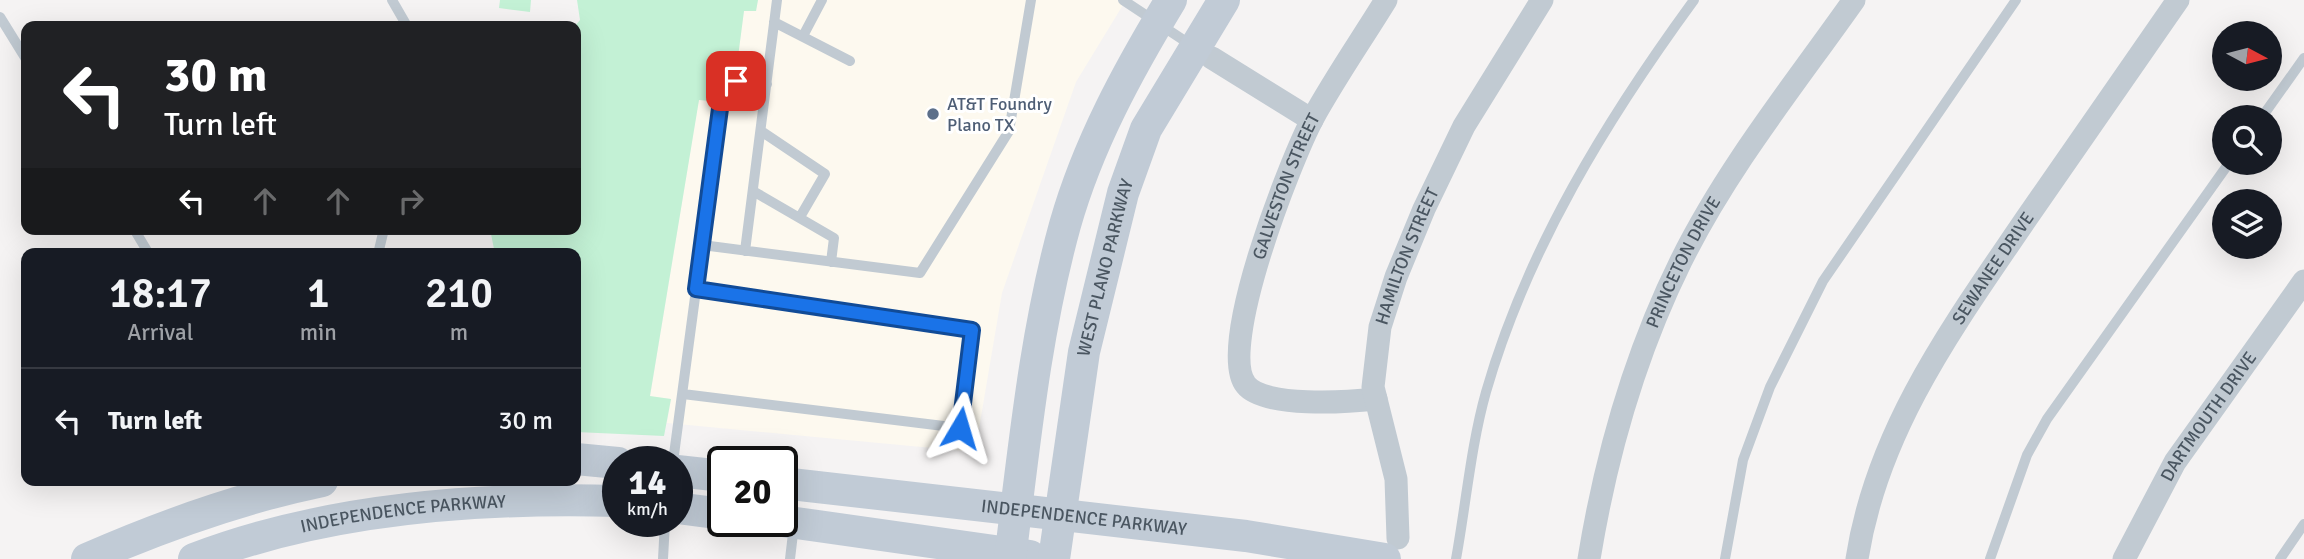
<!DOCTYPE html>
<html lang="en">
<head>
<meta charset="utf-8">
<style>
	:root { --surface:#171b24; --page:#242831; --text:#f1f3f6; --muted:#9ea1a6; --line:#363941 }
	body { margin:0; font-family:Signika,sans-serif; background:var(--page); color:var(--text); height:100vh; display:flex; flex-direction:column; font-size:26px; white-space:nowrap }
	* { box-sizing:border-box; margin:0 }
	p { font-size:23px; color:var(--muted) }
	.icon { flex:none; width:38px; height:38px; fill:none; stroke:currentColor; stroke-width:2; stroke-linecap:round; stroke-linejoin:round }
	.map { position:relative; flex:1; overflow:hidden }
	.drawer { position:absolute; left:21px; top:248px; width:560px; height:238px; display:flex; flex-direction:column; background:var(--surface); border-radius:14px; box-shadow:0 7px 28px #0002 }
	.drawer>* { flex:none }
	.hud { position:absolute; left:21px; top:21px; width:560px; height:214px; border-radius:14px; box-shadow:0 7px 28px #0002; background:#202124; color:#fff; overflow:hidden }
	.needle { width:46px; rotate:97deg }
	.buttons { position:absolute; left:2212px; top:21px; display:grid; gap:14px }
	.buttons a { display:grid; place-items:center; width:70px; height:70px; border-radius:50%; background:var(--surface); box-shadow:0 7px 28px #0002; font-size:35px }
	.speed { position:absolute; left:602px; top:446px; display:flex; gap:14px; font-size:35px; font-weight:700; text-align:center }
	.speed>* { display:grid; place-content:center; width:91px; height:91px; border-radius:50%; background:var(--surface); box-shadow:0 7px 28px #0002; line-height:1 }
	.speed small { font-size:18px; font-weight:400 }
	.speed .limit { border:4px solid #111; border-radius:10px; background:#fff; color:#111 }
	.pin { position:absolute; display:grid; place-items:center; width:60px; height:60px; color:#fff; margin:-30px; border-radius:14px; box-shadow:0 4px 10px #0006 }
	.me { position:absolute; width:77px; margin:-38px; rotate:7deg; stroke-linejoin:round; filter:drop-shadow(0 0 5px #0008) }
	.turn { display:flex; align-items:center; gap:24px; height:147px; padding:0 28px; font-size:32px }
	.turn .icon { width:91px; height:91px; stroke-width:2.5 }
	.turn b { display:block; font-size:49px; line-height:60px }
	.lanes { display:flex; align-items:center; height:66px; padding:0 28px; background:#0003; justify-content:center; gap:35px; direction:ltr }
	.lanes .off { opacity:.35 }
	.eta { display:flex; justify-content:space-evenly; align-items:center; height:119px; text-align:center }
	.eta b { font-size:42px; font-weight:600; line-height:49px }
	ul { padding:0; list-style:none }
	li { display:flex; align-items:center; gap:21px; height:105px; padding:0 28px; border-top:2px solid var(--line) }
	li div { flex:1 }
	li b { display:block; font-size:26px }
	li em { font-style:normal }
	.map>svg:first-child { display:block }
	.commercial { fill:#fdf9ef }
	.green { fill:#c3f1d5 }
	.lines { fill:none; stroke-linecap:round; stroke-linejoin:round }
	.service { stroke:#c1cad2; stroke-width:10 }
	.minor { stroke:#c1cad2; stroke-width:23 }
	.secondary { stroke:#c1cbd6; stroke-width:32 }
	.route-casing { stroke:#114b97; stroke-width:18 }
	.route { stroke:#1a73e8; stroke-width:12 }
	.service-dot { fill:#5c6f8a; stroke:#fff; stroke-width:2.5 }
	.labels { text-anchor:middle; stroke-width:6; stroke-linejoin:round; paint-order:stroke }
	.service-label { font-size:18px; fill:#4e5e75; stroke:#fff; text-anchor:start }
	.street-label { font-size:18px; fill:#4a5661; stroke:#fff }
</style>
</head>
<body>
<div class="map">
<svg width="2304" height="559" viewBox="0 0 2304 559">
	<rect width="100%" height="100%" fill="#f5f3f3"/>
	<!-- commercial -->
	<path class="commercial" d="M758,0h368l-50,82 -74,211 -27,159 -308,-29 4,-24 -21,-2 49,-298 33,4 12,-93 12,1z"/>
	<!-- green -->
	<path class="green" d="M500,0h31l-1,12 -31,-4z
		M577,0h181l-2,11h-12l-12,92 -33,-3 -49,296 21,3 -7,37 -88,-4v-178h-81l-5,-25h86l-1,-203 5,-6z"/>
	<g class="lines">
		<!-- service -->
		<path class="service" d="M392,0l15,26
			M1123,0l71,47
			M0,17l26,42
			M774,22l76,39
			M803,36l19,-36
			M2262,117l42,-59
			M761,131l64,43 -25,43
			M753,191l81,47 -3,24
			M134,229l15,25
			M702,245l19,-144 15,-20 31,3
			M745,251l32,-251
			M378,254l6,-25
			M683,394l277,34 13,-98 -277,-41
			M673,462l29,-217 218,28 89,-142 22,-131
			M663,559l2,-37
			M790,559l4,-34
			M1456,559c10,-55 15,-114 30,-167 41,-143 121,-273 208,-392
			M1725,559l18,-99 27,-73 53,-106 193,-281
			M1990,559l37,-104 20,-36 182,-256
			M2280,559l24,-35"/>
		<!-- minor -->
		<g class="minor">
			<path d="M1212,58l100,62"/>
			<path id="s1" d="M1376,399c-28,3 -112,9 -130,-14 -30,-36 45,-226 67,-267 22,-40 49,-79 73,-118"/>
			<path id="s2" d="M1398,538l-2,-59 -23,-92 7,-60 16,-50 28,-68 40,-83 78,-126"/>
			<path id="s3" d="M1589,559c17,-104 45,-203 92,-298 46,-93 113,-176 173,-261"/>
			<path id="s4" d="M1857,559c20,-130 97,-234 169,-340 51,-73 101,-146 152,-219"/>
			<path id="s5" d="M2124,559l51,-97 129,-181"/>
		</g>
		<!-- secondary -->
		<g class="secondary">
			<path d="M576,459l42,4"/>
			<path d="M677,471l46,5"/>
			<path id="s6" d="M782,483l464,53 139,23"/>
			<path d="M677,508l46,6"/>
			<path d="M782,521l248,35"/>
			<path d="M87,559c75,-33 153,-61 235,-78"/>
			<path id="s7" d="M194,559c133,-51 283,-62 424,-58"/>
			<path d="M1010,559c14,-111 25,-226 55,-334 23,-81 63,-154 106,-225"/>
			<path id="s8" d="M1054,559l30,-207 39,-159 23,-64 78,-129"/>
		</g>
	</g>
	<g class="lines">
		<!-- route casing -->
		<g class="route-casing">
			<path id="route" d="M736,81l-15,20 -25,188 276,41 -12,98"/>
		</g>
		<!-- route -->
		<use href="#route" class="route"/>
	</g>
	<!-- markers -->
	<circle class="service-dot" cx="933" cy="114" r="7"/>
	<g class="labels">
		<!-- service labels -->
		<g class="service-label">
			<text x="947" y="110">AT&amp;T Foundry<tspan x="947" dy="21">Plano TX</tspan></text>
		</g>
		<!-- street labels -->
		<g class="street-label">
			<text dy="6" stroke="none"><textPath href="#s1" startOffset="341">GALVESTON STREET</textPath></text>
			<text dy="6" stroke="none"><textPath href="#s2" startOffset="290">HAMILTON STREET</textPath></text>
			<text dy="6" stroke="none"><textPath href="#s3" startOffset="313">PRINCETON DRIVE</textPath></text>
			<text dy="6" stroke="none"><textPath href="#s8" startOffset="296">WEST PLANO PARKWAY</textPath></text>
			<text dy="6" stroke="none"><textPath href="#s4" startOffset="324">SEWANEE DRIVE</textPath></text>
			<text dy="6" stroke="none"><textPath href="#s5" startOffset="166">DARTMOUTH DRIVE</textPath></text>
			<text dy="6" stroke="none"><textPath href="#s7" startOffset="215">INDEPENDENCE PARKWAY</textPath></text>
			<text dy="6" stroke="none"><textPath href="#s6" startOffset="304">INDEPENDENCE PARKWAY</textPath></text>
		</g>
	</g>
</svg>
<div class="buttons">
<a><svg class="needle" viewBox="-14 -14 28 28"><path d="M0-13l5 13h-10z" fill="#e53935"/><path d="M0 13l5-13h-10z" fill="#9ea1a6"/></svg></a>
<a><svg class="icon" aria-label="search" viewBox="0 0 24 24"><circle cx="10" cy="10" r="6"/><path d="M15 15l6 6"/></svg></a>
<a><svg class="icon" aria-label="layers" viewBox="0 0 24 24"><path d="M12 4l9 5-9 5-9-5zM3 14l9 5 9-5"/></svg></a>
</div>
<div class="speed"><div>14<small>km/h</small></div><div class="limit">20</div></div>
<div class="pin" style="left:736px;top:81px;background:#d93025"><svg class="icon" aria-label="arrive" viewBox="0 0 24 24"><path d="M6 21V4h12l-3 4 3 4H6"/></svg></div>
<svg class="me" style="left:960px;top:428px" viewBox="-20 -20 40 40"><path d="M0-17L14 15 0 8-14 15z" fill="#1a73e8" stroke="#fff" stroke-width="4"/></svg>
<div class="hud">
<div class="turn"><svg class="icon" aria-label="left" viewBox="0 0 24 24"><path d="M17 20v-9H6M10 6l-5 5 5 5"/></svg><div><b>30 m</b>Turn left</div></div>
<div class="lanes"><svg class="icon" aria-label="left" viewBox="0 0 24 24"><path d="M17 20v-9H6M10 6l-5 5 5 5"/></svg><svg class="icon off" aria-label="ahead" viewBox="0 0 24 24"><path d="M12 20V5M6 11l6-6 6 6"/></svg><svg class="icon off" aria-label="ahead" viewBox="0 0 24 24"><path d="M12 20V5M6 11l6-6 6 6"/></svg><svg class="icon off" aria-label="right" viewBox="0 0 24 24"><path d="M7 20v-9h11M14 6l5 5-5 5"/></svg></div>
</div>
<section class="drawer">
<div class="eta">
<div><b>18:17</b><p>Arrival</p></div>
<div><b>1</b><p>min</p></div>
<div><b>210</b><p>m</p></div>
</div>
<ul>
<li><svg class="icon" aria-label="left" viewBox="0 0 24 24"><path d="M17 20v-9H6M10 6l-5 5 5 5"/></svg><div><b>Turn left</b></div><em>30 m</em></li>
</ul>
</section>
</div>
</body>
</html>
